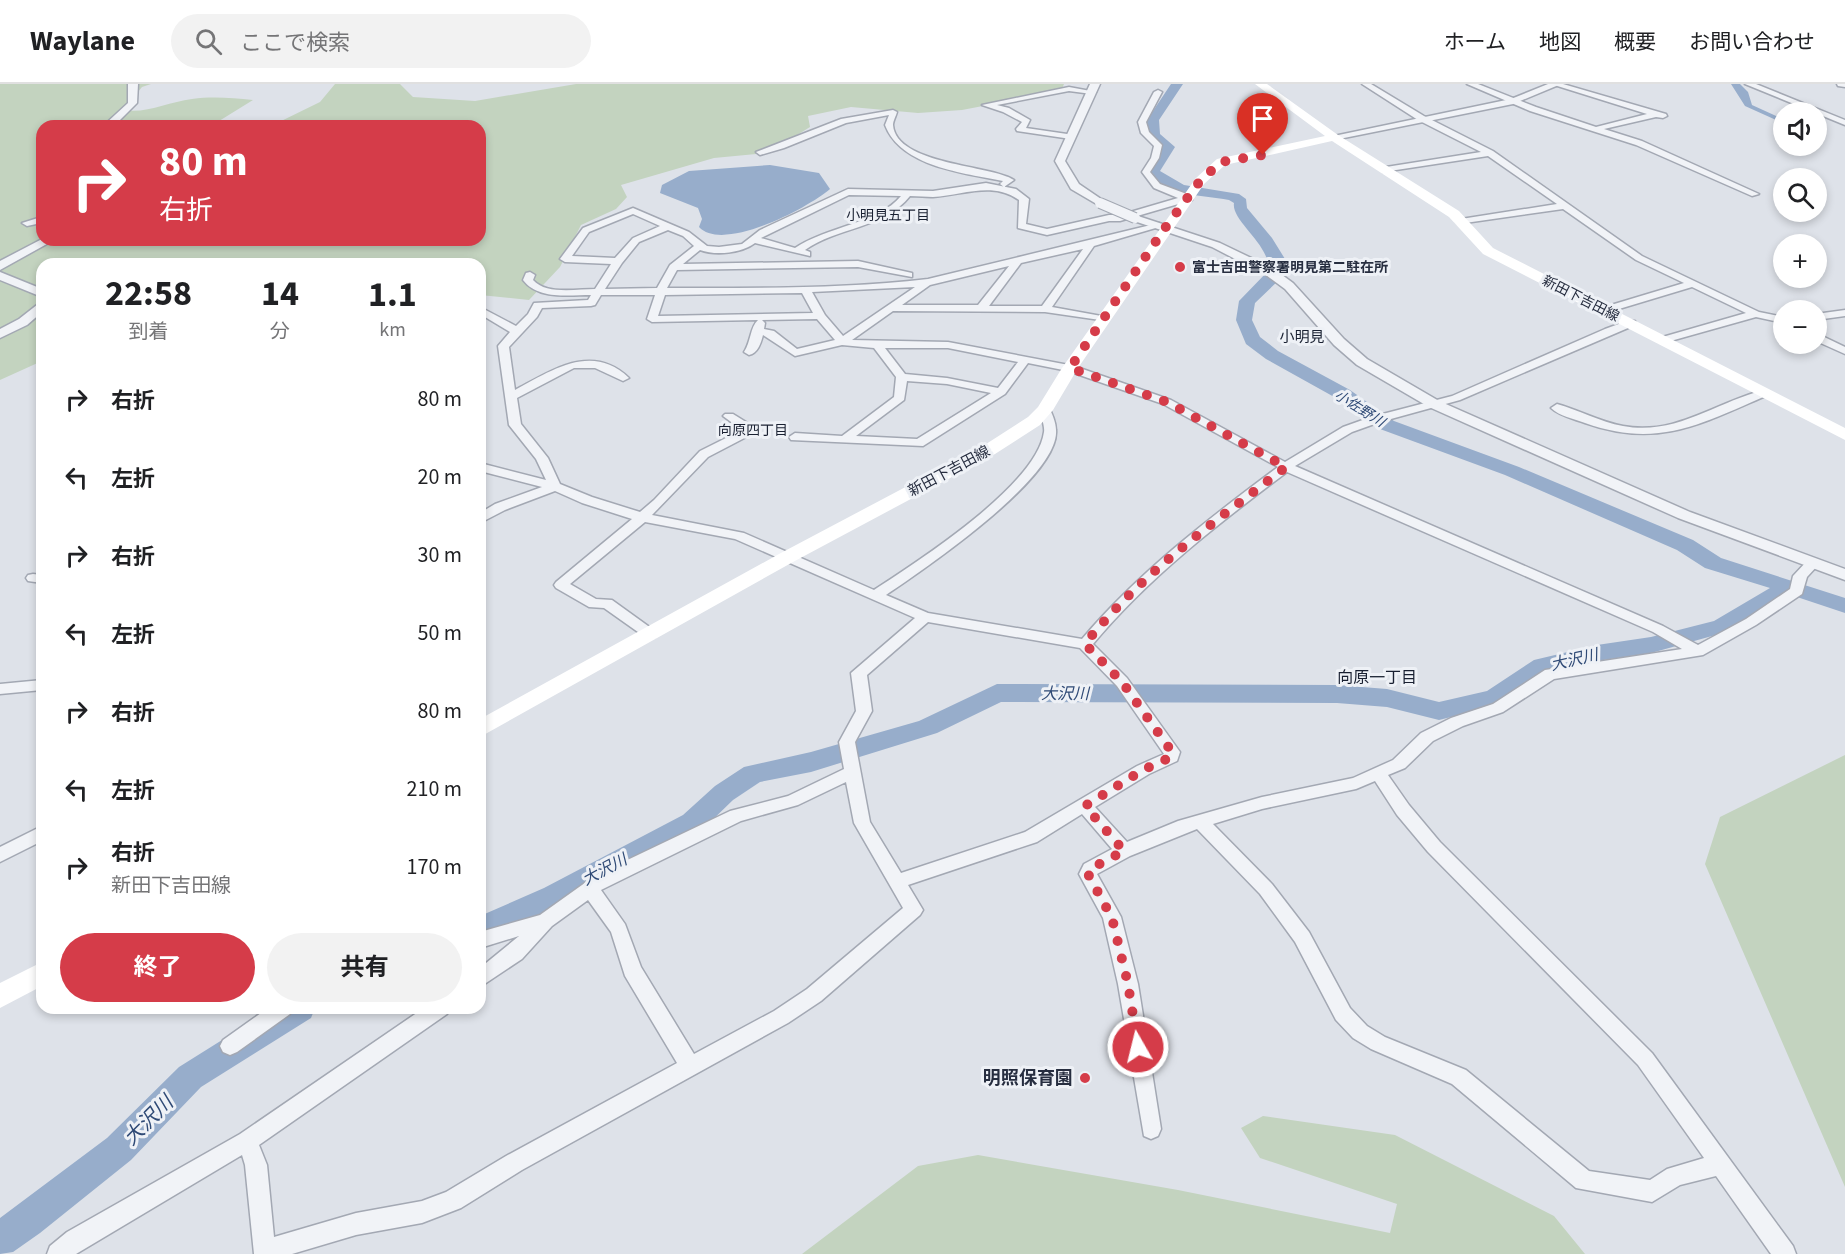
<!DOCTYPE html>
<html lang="ja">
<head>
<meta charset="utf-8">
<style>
	:root { --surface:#fff; --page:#f2f2f2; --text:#202124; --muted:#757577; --line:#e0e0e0; --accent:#d53c49 }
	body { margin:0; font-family:"Source Sans 3","Noto Sans JP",sans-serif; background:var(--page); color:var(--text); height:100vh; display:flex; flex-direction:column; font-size:22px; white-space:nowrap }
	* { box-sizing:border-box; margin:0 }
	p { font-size:20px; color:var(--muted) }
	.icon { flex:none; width:33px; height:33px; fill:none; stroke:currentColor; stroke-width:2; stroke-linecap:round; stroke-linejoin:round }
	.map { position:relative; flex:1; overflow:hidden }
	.sheet { position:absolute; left:36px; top:174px; width:450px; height:756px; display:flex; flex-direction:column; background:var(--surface); border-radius:18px; box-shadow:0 3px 9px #0003 }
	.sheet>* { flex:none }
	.guide { position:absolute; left:36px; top:36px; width:450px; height:126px; border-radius:18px; box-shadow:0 3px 9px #0003; background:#d53c49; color:#fff; overflow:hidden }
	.fabs { position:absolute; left:1773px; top:18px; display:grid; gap:12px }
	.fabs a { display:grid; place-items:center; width:54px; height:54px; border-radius:50%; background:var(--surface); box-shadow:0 3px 9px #0003; font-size:30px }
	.pin { position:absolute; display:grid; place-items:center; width:51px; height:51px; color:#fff; margin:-62px -26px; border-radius:50% 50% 50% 0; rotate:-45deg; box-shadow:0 0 6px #0007 }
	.pin .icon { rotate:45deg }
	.me { position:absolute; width:66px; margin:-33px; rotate:352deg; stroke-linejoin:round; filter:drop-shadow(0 0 4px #0008) }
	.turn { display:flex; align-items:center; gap:21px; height:126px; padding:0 24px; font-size:27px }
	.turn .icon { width:78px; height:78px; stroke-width:2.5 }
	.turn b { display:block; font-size:42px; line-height:51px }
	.eta { display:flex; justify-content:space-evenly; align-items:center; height:102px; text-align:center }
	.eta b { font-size:36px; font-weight:700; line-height:42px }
	.button { display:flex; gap:12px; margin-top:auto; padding:12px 24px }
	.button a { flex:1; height:69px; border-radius:36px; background:var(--accent); color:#fff; font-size:24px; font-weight:700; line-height:69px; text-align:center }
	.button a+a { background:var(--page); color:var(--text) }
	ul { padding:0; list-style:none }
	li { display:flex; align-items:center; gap:18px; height:78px; padding:0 24px }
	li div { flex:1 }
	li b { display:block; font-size:22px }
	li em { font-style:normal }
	header { display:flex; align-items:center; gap:36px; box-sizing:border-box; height:84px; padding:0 30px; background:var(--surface); border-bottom:2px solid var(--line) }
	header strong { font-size:28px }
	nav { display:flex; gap:33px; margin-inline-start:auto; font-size:21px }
	.search { width:420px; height:54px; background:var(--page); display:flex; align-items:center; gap:15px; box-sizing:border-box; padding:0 21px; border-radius:33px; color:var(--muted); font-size:22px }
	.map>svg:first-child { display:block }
	.green { fill:#c3d3bf }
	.water { fill:#97adcb }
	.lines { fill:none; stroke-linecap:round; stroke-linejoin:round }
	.river { fill:#97adcb; fill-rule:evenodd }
	.minor-casing { stroke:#a3a8b3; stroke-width:3 }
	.tertiary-casing { stroke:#a3a8b3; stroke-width:3 }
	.minor { fill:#f1f3f7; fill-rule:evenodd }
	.tertiary { fill:#f1f3f7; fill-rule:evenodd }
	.secondary { fill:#fff; fill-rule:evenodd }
	.tertiary-bridge-casing { stroke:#a3a8b3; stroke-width:12; stroke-linecap:butt }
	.tertiary-bridge { stroke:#f1f3f7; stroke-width:10 }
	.route { stroke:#d53c49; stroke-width:10; stroke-dasharray:0 18 }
	.poi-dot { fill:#d53c49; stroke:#eef1f6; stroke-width:2 }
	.labels { text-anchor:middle; stroke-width:6; stroke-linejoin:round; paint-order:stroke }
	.far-neighbourhood-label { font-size:14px; fill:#192031; stroke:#eef1f6 }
	.far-poi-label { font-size:14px; font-weight:bold; fill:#272e40; stroke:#eef1f6; text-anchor:start }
	.far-street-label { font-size:14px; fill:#272e40; stroke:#eef1f6 }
	.far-water-label { font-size:14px; font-style:italic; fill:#2f4a76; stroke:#eef1f6 }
	.far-quarter-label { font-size:15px; fill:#192031; stroke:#eef1f6 }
	.street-label { font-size:15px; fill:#272e40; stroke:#eef1f6 }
	.water-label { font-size:16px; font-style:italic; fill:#2f4a76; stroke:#eef1f6 }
	.neighbourhood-label { font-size:16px; fill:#192031; stroke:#eef1f6 }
	.near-poi-label { font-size:18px; font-weight:bold; fill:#272e40; stroke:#eef1f6; text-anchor:end }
	.near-water-label { font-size:20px; font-style:italic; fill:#2f4a76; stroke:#eef1f6 }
</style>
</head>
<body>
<header>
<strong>Waylane</strong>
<div class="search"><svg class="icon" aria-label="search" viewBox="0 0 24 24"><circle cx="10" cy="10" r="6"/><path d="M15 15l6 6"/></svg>ここで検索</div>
<nav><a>ホーム</a><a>地図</a><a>概要</a><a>お問い合わせ</a></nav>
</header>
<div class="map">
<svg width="1845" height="1170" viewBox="0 0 1845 1170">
	<rect width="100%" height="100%" fill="#dee2e9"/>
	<!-- green -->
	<path class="green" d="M0,0h151l-9,3 -19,23c24,4 45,-8 69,-11 21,-3 40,-1 61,1l-42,26h-169v114h438v-114h-209l49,-24 15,-18h65l13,13 62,4 101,-17h488l-3,7 -99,19 -44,3 -67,-6 -43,9 2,11 -42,26 -54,5 -93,27 6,12 -11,12 -35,16 -21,42 -31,33 -49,-5v-31h-438v97l-42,19z
		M1845,671v432l-140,-323 15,-47z
		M1263,1032l132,19 159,81 31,38h-783l116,-88 60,-11 200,35 212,43 7,-29 -137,-46 -19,-30z"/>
	<!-- water -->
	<path class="water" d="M1731,0h9l8,8 4,13 31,14v4l-38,-17z
		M770,81l49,8 11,16c-22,19 -107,64 -131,38l3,-8 -4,-11 -38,-15 2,-8 27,-14z"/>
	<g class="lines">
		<!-- river -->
		<path class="river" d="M1171,0h12l-24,36 1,14 15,13 -15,24 24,14 55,9 7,5 1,9 25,30 13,21v11l-5,9 -25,24 -3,17 8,17 18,14 72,39 44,31 125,46 174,73 28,18 124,40v15l-54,-18 -61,36 -79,22 -54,8 -47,11 -47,32 -64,16 -52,-13 -50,-4 -336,-1 -64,31 -126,39 -51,10 -27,18 -30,29 -139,75 -84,37v-25l64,-28 139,-73 32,-29 29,-19 67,-15 108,-31 78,-37 340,1 50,4 52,13 48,-11 47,-31 63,-15 54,-8 63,-16 56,-33 -65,-20 -28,-18 -172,-75 -125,-46 -44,-31 -70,-39 -20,-15 -10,-24 3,-19 30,-31c0,-27 -38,-49 -35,-67l-5,-3c-29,-6 -63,-2 -83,-28l15,-24 -14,-13v-15z
			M273,924h42l-4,10 -110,69 -70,73 -91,73 -27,19 -13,2v-36l107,-80 72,-71z"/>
		<!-- minor casing -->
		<g class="minor-casing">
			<path id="minor" d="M1362,0h9l53,32 69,35 149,105 117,56 25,5v6l-28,-6 -89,25h-8v-4l87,-25 -54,-26 -83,25h-8v-4l83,-25 -48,-23 -73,-51 -105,15 -2,-2 5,-3 96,-15 -69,-48 -105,16 -1,-2 4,-3 95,-15 -63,-32z
				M1467,0h11l58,23 60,20 51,-13 -96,-30h12l103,30 1,2 -4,2 -7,-1 -52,12 38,12 117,53 -7,2 -116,-51 -106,-34z
				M1745,0h11l89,36v5z
				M1837,0h8v3l-7,-1z
				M1069,3l27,5 -4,2 -23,-3 -72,14 12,3 21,12 -4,8 48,7 1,2 -4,2 -54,-8 -1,-2 6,-7 -19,-10 -21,-7z
				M1158,6l4,2 -16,30 3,10 13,13 -3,13 -9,14 10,12 32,12v4l-72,21h-11l-62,14 -29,-7 1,-28c-26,-19 -56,-5 -86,-3 -7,0 -15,-1 -23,-1 -26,33 -73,31 -105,54l5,2v4l-55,-13c-13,10 -39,13 -55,7l-17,14 175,-3 54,12v4l-54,-10 -181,3 -10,18c87,0 175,1 261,-9l231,-56v4l-65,19 -42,61 55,10v4l-62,-9 -152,-1 -41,29 96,2 126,24 97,34 114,62 58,-35 28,-10 81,-21 153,-67 22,-8h8v4l-175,75 -80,22 -28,10 -57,34 368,160 35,19 48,-26 44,-30 3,-13 14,-15h10l2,3 -12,13 -5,17 -46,31 -53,30 -149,24 -51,33 -40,14 -30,15 -28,27 -17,7 21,30 31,37 212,211 141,193 3,8h-25l-55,-78 -36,9 -28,17 -76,-14 -124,-104 -81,-35 -18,-11 -17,-18 -41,-78 -35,-48 -63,-65 -67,27 -33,18 24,43 17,67 23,145 -3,7 -7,3 -7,-3 -26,-152 -15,-66 -24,-44 5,-10 28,-15 -30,-35 -45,28 -129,43 15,25 -3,5 -99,86 -33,22 -266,147 -61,38 -39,15 -66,12 -64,19h-38l-9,-89 -3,-10 -166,99h-29l3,-8 17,-14 173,-98 184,-126h26l-3,6 -188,131 8,20 7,72 82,-24 66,-12 24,-9 60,-36 171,-93 -52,-87 -14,-44 -23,-32 -36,26 -30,33 -42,28v-19l39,-32 -39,12v-16l60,-17 56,-40 134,-64 58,-15 56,-27 -5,-27 17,-31 -5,-38 64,-55 -180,-79 -90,-17 -75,62 26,15 16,1 43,31 2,3 -2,3h-10l-41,-29 -15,-1 -33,-19 -2,-3 2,-3 76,-63 -50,-16 -27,-12 -50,19 -25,13v-10l15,-9 47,-17 -62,-16v-8l66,17 -10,-21 -27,-34 -11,-79 12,-14 -30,-18v-7l36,19 12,-12 6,-11 54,-3 3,-5c-22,0 -53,5 -68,-15l3,-7 4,-1 5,3 -2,5c13,15 44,9 62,9l16,-25 -46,-2 -5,-3 23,-31 50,-20 56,24 18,14 12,1 23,-3 18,-14 88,-41 85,2 53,-8 30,6 13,10 -3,25 21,5 62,-14h11l58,-17 -24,-10 -12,-16 9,-14 3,-12 -13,-13 -3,-11 16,-30zM849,111l52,1c-22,27 -75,31 -106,52l-34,-10zM633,130l27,12 -27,12 -18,20 -43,-2 17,-24zM668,146l15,6 11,10 -24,19 -13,23 -52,1 17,-26 17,-21zM1083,165l-41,57h-53l32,-43zM1009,182l-31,39h-76l28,-20zM915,203l-72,49 -18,-21 -13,-23zM802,209l11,20 -155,3 7,-21zM601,211h54l-8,24 5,3 106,-2c-8,7 -7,22 -14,32l5,3c9,-2 12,-12 14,-20l32,21 47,-11 32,3 22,29 -2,20 -52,39 -47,-3 -6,4 2,3 132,6 82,-52 23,-31 40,8 95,33 115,63c-70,52 -140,106 -196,172l-154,-26 -42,-18c37,-25 174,-118 170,-165 0,-7 -4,-17 -7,-22h-8l-2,2c2,6 6,16 5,22 -7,53 -127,130 -170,158l-130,-57 -92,-18 56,-58 46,-24v-6l-21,-13h-8l-2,2 19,14 -42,21 -46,49 -14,12 -48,-15 -32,-13 -12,-26 -27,-34 -4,-26 57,-30h21l28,13 6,-3c-37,-36 -78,-7 -114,12l-6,-43 28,-30 5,-9 49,-2 4,-1zM817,235l18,21 -38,9 -23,-18 -10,-2 1,-6 -3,-3zM885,264h63l70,14 -20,26 -51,-10 -42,-4zM907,297l40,3 44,9 -74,46 -61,-3 48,-36zM1287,388l366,160 29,17 -137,21 -52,34 -42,14 -30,15 -28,27 -40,18 -91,19 -84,24 -51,21 -32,-35 54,-33 28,-13 3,-9 -53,-74 -34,-34c56,-67 125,-120 194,-172zM928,538l152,26 37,38 47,68 -27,12 -112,66 -124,41 -31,-51 -15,-80 17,-31 -5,-36zM1375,697l22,34 31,37 210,213 66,93 -37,11 -17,11 -61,-9 -123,-101 -81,-33 -18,-11 -17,-18 -41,-76 -37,-48 -59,-60 49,-15 94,-20zM846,698l8,41 49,85 -96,81 -33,22 -80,43 -53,-87 -16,-43 -24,-34 140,-69 57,-16z
				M893,26l4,2c-1,4 -4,9 -4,13 3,40 99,40 121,55l-10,7 -4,-3 3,-3c-39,-8 -102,-14 -118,-56l4,-10 -43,8 -62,25 -24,7 -4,-3 85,-33z
				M38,134l4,2 -1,3 -14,3 -5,-3z
				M1845,226v6l-29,4v-6z
				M1816,249l29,14v7l-29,-13z
				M1764,306l4,1v4c-67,29 -110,54 -183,28 -11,-4 -26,-7 -34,-15l6,-4c22,6 43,18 66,22 53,10 93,-24 141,-36z
				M33,490l9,1v8l-14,-2 -2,-3 2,-3z
				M42,596v10l-42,4v-10z
				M42,742v15l-42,21v-15z
				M268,924h25l-3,6 -53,38 -7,3 -7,-3 -3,-6 3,-6z"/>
		</g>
		<!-- tertiary casing -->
		<g class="tertiary-casing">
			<path id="tertiary" d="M128,0h10l-1,19 -23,23h-11l25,-23z
				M1090,0h10l-35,77 14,23 25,17 1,2 -5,3 -29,-17 -16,-28z
				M1548,0h13l-48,20 -179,36 -5,-3 182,-38z
				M1135,131l85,28 54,26 19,14 51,56 23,20 72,42 251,111 155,57v11l-167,-62 -249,-111 -72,-42 -23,-20 -49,-56 -19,-14 -54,-28 -81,-27 -2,-2z
				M42,155l12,1 -54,30v-9z
				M0,188l42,17v8l-42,-17z
				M42,217v11l-15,13 -27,13v-9l19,-10z"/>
		</g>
		<!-- minor -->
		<use href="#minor" class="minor"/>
		<!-- tertiary -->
		<use href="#tertiary" class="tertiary"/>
		<!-- secondary -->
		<path class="secondary" d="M1255,0h12l71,51 121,76 34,37 352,180v12l-362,-186 -34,-37 -117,-76 -107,24 -21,19 -126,184 -25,42 -13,15 -45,29 -202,108 -313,175v-18l299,-165 204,-108 45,-29 10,-10 24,-39 134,-190 21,-19 108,-23z
			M42,878v24l-42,22v-25z"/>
		<!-- tertiary-bridge casing -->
		<g class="tertiary-bridge-casing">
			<path id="tertiary-bridge" d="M1100,119l35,15"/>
		</g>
		<!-- tertiary-bridge -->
		<use href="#tertiary-bridge" class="tertiary-bridge"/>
	</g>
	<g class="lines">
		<!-- route -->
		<path class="route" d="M1138,963l-10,-63 -16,-66 -24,-44 2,-5 34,-18 -39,-45 58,-36 28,-13 1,-5 -50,-70 -37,-38c56,-71 130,-122 201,-177l-119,-65 -97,-34 95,-140 35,-47 21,-19 42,-7"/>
	</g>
	<!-- markers -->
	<g class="poi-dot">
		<circle cx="1180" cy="183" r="6"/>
		<circle cx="1085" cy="994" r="6"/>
	</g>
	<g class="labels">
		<!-- far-neighbourhood labels -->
		<g class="far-neighbourhood-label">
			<text x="888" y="136">小明見五丁目</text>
			<text x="753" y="351">向原四丁目</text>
		</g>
		<!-- far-poi labels -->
		<g class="far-poi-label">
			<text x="1192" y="188">富士吉田警察署明見第二駐在所</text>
		</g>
		<!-- far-street labels -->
		<g class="far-street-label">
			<text transform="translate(1581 214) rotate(27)" y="5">新田下吉田線</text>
		</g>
		<!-- far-water labels -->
		<g class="far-water-label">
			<text transform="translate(1360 324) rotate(32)" y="5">小佐野川</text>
		</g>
		<!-- far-quarter labels -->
		<g class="far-quarter-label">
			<text x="1302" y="258">小明見</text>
		</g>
		<!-- street labels -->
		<g class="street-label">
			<text transform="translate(949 387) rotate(-28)" y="5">新田下吉田線</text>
		</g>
		<!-- water labels -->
		<g class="water-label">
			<text transform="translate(1574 575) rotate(-13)" y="6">大沢川</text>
			<text x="1065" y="615">大沢川</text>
			<text transform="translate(604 785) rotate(-28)" y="6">大沢川</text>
		</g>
		<!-- neighbourhood labels -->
		<g class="neighbourhood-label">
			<text x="1377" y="599">向原一丁目</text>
		</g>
		<!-- near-poi labels -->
		<g class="near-poi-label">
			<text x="1073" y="1000">明照保育園</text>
		</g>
		<!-- near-water labels -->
		<g class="near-water-label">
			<text transform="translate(148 1036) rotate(-45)" y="7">大沢川</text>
		</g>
	</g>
</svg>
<div class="fabs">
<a><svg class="icon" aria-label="sound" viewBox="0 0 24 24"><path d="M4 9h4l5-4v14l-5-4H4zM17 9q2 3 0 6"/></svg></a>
<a><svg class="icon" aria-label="search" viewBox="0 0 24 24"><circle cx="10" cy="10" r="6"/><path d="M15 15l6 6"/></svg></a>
<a>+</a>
<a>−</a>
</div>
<div class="pin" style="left:1263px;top:71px;background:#d93025"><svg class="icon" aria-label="arrive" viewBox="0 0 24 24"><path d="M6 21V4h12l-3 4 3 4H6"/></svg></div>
<svg class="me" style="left:1138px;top:963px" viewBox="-20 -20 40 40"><circle r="17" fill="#d53c49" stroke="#fff" stroke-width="3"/><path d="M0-11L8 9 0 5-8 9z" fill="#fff"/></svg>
<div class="guide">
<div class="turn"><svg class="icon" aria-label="right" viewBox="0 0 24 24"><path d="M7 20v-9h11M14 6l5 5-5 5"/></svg><div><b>80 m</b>右折</div></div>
</div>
<section class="sheet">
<div class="eta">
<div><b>22:58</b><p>到着</p></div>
<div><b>14</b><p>分</p></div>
<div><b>1.1</b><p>km</p></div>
</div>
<ul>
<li><svg class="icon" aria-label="right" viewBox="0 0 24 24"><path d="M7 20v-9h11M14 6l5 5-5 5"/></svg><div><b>右折</b></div><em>80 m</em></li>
<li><svg class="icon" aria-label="left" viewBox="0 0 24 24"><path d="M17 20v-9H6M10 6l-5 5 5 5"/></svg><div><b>左折</b></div><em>20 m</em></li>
<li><svg class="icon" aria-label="right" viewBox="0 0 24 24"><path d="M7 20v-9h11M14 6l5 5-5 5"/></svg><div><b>右折</b></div><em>30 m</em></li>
<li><svg class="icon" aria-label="left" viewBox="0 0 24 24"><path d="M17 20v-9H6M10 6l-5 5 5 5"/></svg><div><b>左折</b></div><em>50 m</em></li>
<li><svg class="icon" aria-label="right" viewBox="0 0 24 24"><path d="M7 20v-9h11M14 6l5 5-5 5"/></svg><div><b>右折</b></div><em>80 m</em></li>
<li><svg class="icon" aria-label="left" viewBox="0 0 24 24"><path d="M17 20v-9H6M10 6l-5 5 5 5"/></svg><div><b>左折</b></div><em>210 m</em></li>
<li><svg class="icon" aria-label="right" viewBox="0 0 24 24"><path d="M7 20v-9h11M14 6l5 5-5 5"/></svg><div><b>右折</b><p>新田下吉田線</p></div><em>170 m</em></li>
</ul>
<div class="button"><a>終了</a><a>共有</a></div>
</section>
</div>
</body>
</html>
